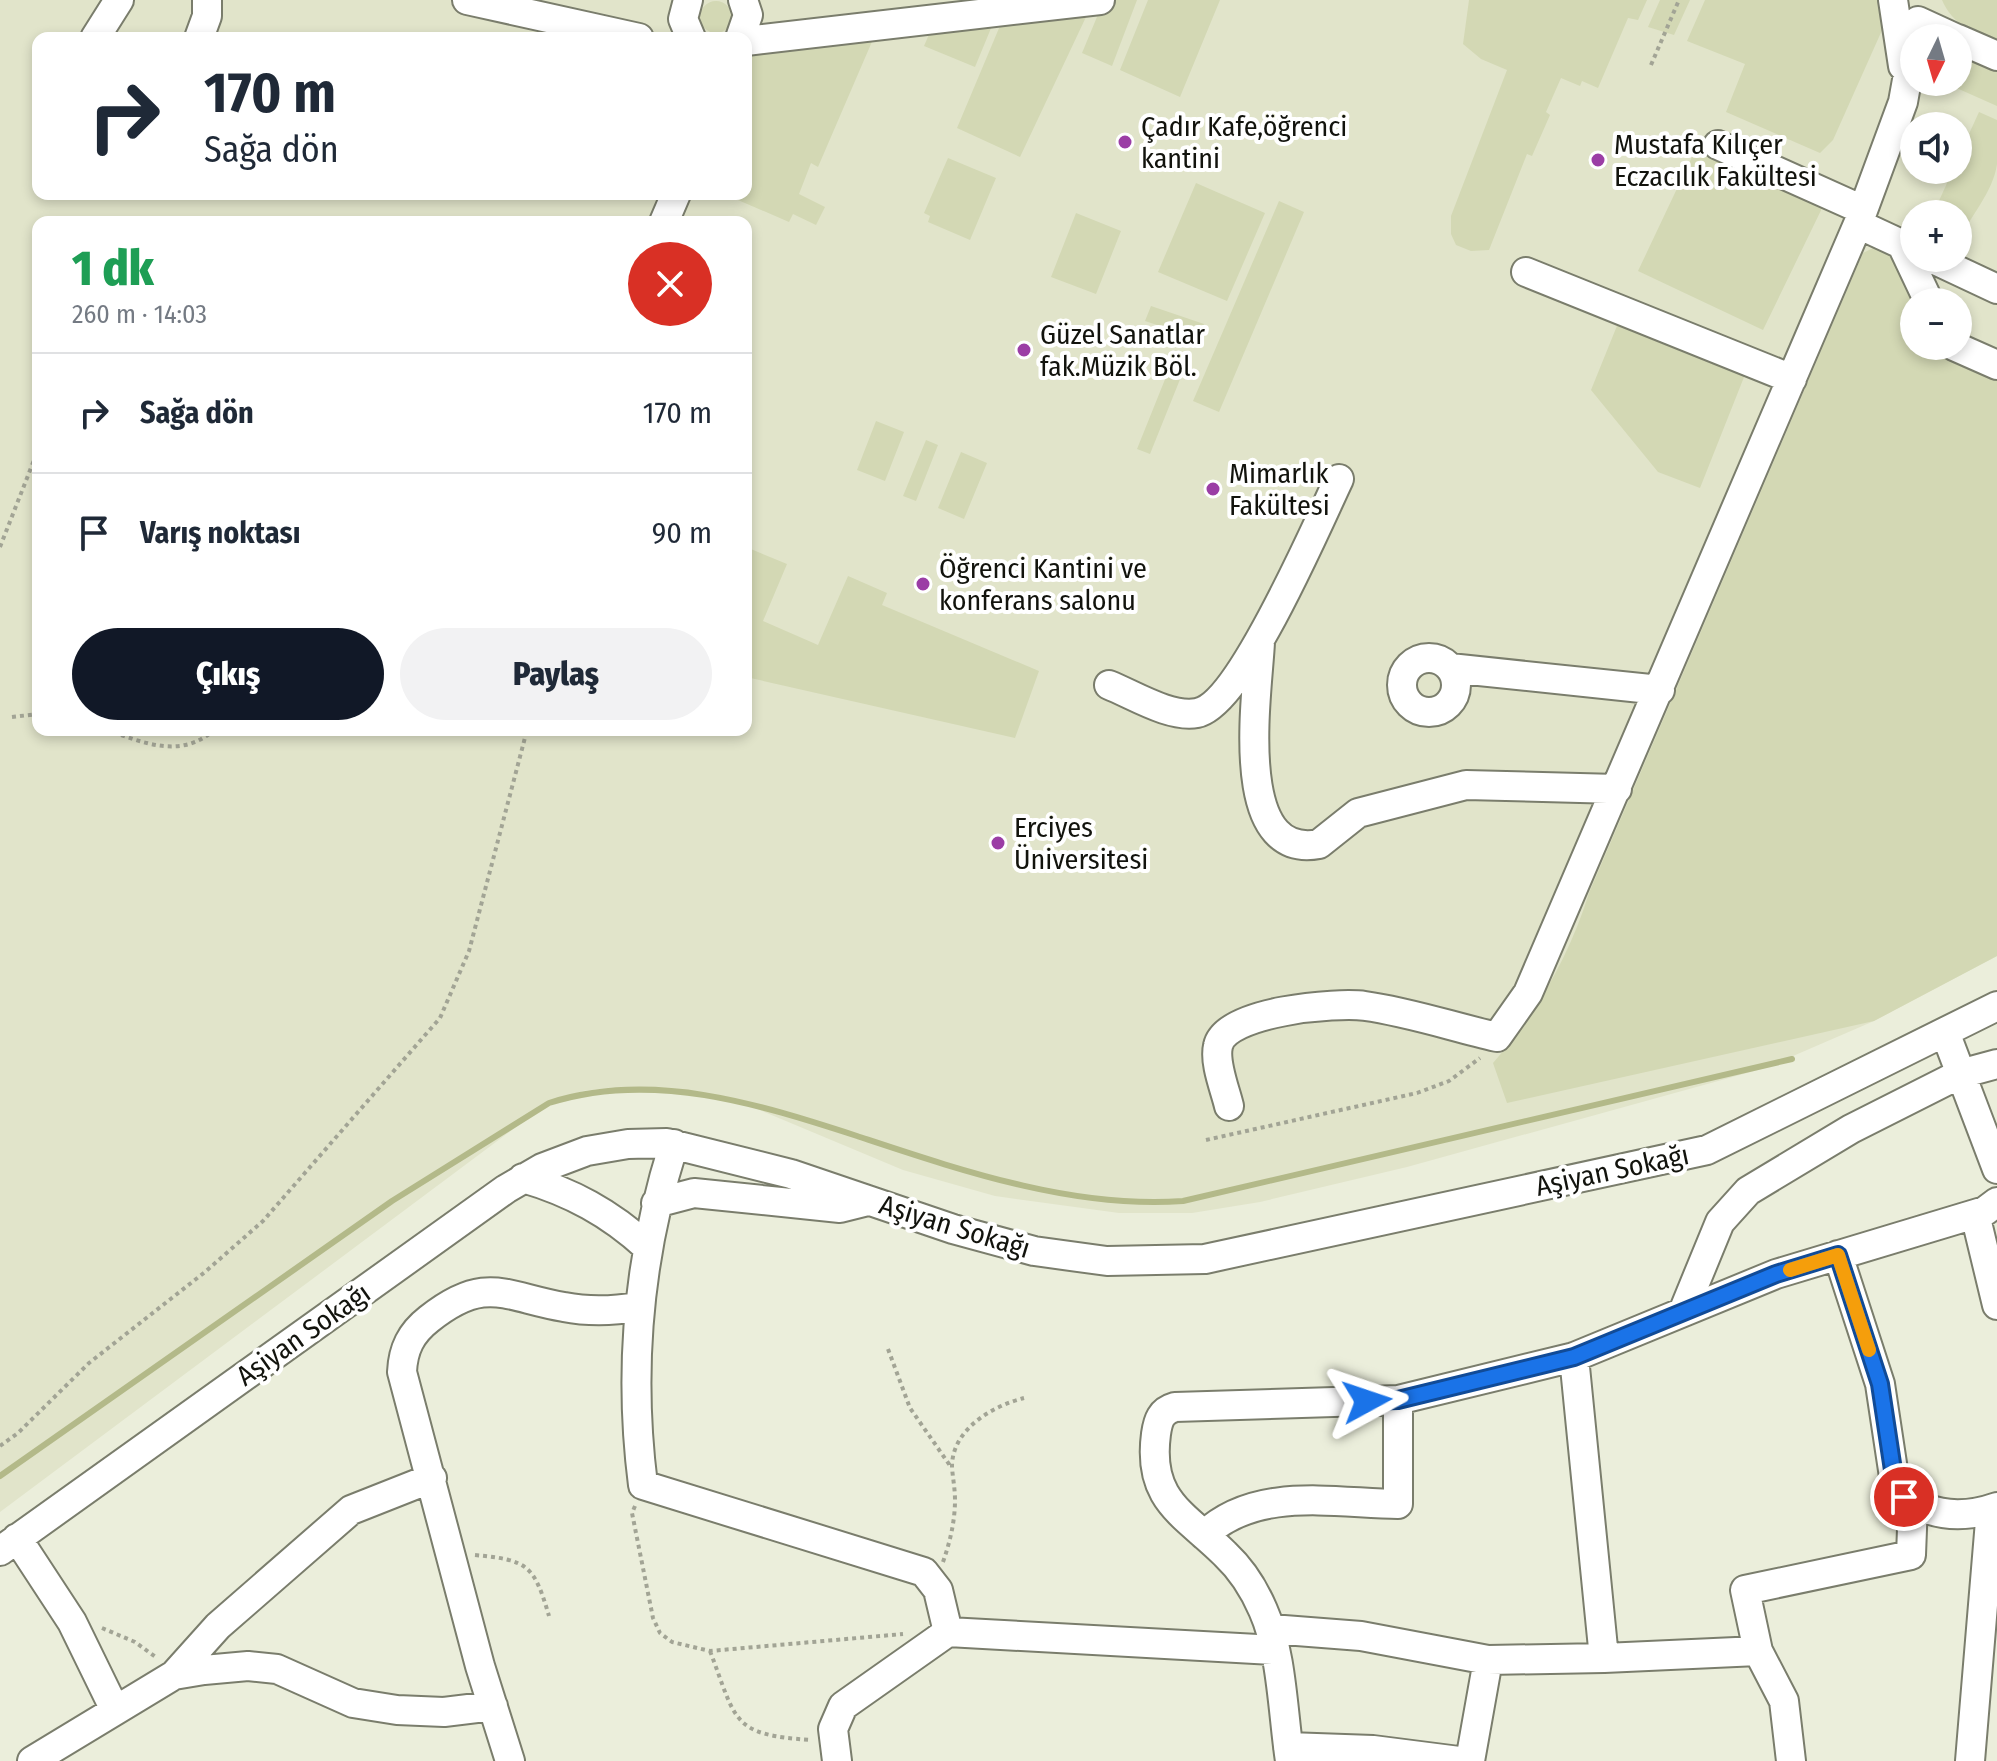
<!DOCTYPE html>
<html lang="tr">
<head>
<meta charset="utf-8">
<style>
	:root { --surface:#fff; --page:#f2f2f3; --text:#1f2937; --muted:#747a83; --line:#e0e1e3; --accent:#111827 }
	body { margin:0; font-family:"Fira Sans Condensed",sans-serif; background:var(--page); color:var(--text); height:100vh; display:flex; flex-direction:column; font-size:30px; white-space:nowrap }
	* { box-sizing:border-box; margin:0 }
	p { font-size:26px; color:var(--muted) }
	.icon { flex:none; width:44px; height:44px; fill:none; stroke:currentColor; stroke-width:2; stroke-linecap:round; stroke-linejoin:round }
	.map { position:relative; flex:1; overflow:hidden }
	.side { position:absolute; left:32px; top:216px; width:720px; height:520px; display:flex; flex-direction:column; background:var(--surface); border-radius:16px; box-shadow:0 4px 12px #0003 }
	.side>* { flex:none }
	.top-card { position:absolute; left:32px; top:32px; width:720px; height:168px; border-radius:16px; box-shadow:0 4px 12px #0003; background:#fff; color:var(--text); overflow:hidden }
	.needle { width:52px; rotate:185deg }
	.fabs { position:absolute; left:1900px; top:24px; display:grid; gap:16px }
	.fabs a { display:grid; place-items:center; width:72px; height:72px; border-radius:50%; background:var(--surface); box-shadow:0 4px 12px #0003; font-size:40px }
	.pin { position:absolute; display:grid; place-items:center; width:68px; height:68px; color:#fff; margin:-34px; border:4px solid #fff; border-radius:50%; box-shadow:0 2px 8px #0007 }
	.me { position:absolute; width:88px; margin:-44px; rotate:85deg; stroke-linejoin:round; filter:drop-shadow(0 0 6px #0008) }
	.turn { display:flex; align-items:center; gap:28px; height:168px; padding:0 40px; font-size:36px }
	.turn .icon { width:104px; height:104px; stroke-width:2.5 }
	.turn b { display:block; font-size:56px; line-height:68px }
	.round { display:grid; place-items:center; flex:none; width:84px; height:84px; border-radius:42px; background:var(--page) }
	.headline { display:flex; align-items:center; justify-content:space-between; height:136px; padding:0 40px }
	h1 { font-size:48px; font-weight:800; line-height:60px; color:#1e9e55 }
	.primary-button { display:flex; gap:16px; margin-top:auto; padding:16px 40px }
	.primary-button a { flex:1; height:92px; border-radius:48px; background:var(--accent); color:#fff; font-size:32px; font-weight:800; line-height:92px; text-align:center }
	.primary-button a+a { background:var(--page); color:var(--text) }
	ul { padding:0; list-style:none }
	li { display:flex; align-items:center; gap:24px; height:120px; padding:0 40px; border-top:2px solid var(--line) }
	li div { flex:1 }
	li b { display:block; font-size:30px }
	li em { font-style:normal }
	.map>svg:first-child { display:block }
	.built { fill:#e1e4ca; fill-rule:evenodd }
	.green { fill:#d3d8b4 }
	.lines { fill:none; stroke-linecap:round; stroke-linejoin:round }
	.stream { stroke:#b3b989; stroke-width:6 }
	.minor-casing { stroke:#7a7d6c; stroke-width:32 }
	.path { stroke:#a2a495; stroke-width:4; stroke-dasharray:4 4; stroke-linecap:butt }
	.minor { stroke:#fff; stroke-width:28 }
	.route-casing { stroke:#114b97; stroke-width:20 }
	.route { stroke:#1a73e8; stroke-width:14 }
	.slow { stroke:#f59e0b; stroke-width:14 }
	.poi-dot { fill:#9b3da5; stroke:#fff; stroke-width:3 }
	.labels { text-anchor:middle; stroke-width:8; stroke-linejoin:round; paint-order:stroke }
	.poi-label { font-size:28px; fill:#12130d; stroke:#fff; text-anchor:start }
	.street-label { font-size:28px; fill:#12130d; stroke:#fff }
</style>
</head>
<body>
<div class="map">
<svg width="1997" height="1761" viewBox="0 0 1997 1761">
	<rect width="100%" height="100%" fill="#ebeedb"/>
	<!-- built -->
	<path class="built" d="M0,0h1997v956l-123,65 -109,47 -358,99 -147,35 -68,11h-73l-124,-17 -92,-26 -160,-67 -84,-15 -43,-1 -34,4 -39,16 -543,405zM38,38h708v156h-708zM1914,38h44v44h-44zM1914,126h44v44h-44zM1914,214h44v44h-44zM38,222h708v508h-708zM1914,302h44v44h-44z"/>
	<!-- green -->
	<path class="green" d="M1094,0l-74,157 -63,-29 53,-126z
		M1104,0h33l-25,66 -30,-13z
		M1148,0h72l-40,97 -60,-27z
		M1469,0h178l-9,20 -10,-2 -30,70 -16,-7 -2,5 -19,-8 -15,34 4,3 -18,41 -5,-2 -38,96 -18,1 -15,-6 -5,-11v-18l56,-146 -26,-11 -18,-15z
		M1660,0h30l-16,35 -26,-8z
		M1705,0h182l-4,28 -50,112 -13,13 -94,-41 19,-48 -58,-23z
		M1942,0h55v44c-23,-10 -45,-20 -55,-44z
		M700 17a16 16 0 1 1 32 0a16 16 0 1 1-32 0Z
		M1001,4l-26,63 -51,-21 16,-37z
		M877,30l-59,137 -7,-4 -12,31 26,13 -9,18 -23,-11 -4,8 -65,-28h22v-156z
		M1958,49l39,17v40l-54,-24h15z
		M1979,112l18,8c0,14 0,30 0,44 -4,29 -28,53 -39,79v-29h-25l20,-44h5v-12z
		M1700,140l126,60 -63,130 -125,-59z
		M948,158l48,20 -26,62 -42,-18 2,-6 -6,-3z
		M1196,183l69,30 -38,88 -69,-29z
		M1279,201l25,11 -85,200 -26,-11z
		M1076,213l45,18 -25,63 -45,-17z
		M1875,247l16,5 23,50v44h30l53,33v577l-123,65 -367,82 -14,-40c44,-51 76,-106 96,-170l274,-640z
		M1151,306l53,18 -5,15 -54,-18z
		M1623,311l127,51 -50,126 -42,-16 -67,-82z
		M1176,352l13,5 -39,97 -13,-5z
		M876,421l28,11 -19,49 -28,-11z
		M926,440l12,5 -22,56 -13,-5z
		M961,452l26,11 -23,56 -26,-11z
		M746,547l41,17 -24,57 55,24 30,-69 39,17 -5,12 157,66 -24,67 -269,-61z"/>
	<g class="lines">
		<!-- stream -->
		<path class="stream" d="M0,1476l392,-275 157,-98c103,-33 209,1 308,33 103,34 216,73 326,65l609,-142"/>
		<!-- minor casing -->
		<g class="minor-casing">
			<path id="minor" d="M467,0l172,38
				M688,0l-5,19 8,19
				M1893,0l10,66
				M1918,21l37,17
				M95,38l24,-38
				M199,38l8,-22v-16
				M740,38l8,-23 -5,-15
				M1958,39l39,17
				M746,41l354,-41
				M1718,145l145,65
				M664,222l12,-28
				M1858,224l56,26
				M1902,245l27,57
				M1931,258l66,31
				M1526,272l266,107
				M1954,346l43,19
				M1260,642c-2,48 -30,219 59,202l39,-31 108,-28 151,4
				M1402 685a27 27 0 1 1 54 0a27 27 0 1 1-54 0Z
				M1450,668l210,22
				M1109,685c25,10 61,33 88,28 44,-9 121,-190 142,-234
				M1945,1032l52,137
				M1229,1106c-4,-17 -15,-43 -11,-60 7,-35 119,-44 147,-40 44,6 88,21 132,31l31,-44 330,-769 45,-122 11,-61
				M674,1144c-36,113 -46,224 -31,341l281,87 14,18 10,42 326,18
				M523,1178c48,14 87,35 124,69
				M656,1203l38,-10 146,15 24,-6
				M1975,1214l22,91
				M1838,1255l42,129 16,106c29,26 64,30 101,17
				M1683,1312l37,-90 28,-31 103,-62 109,-55 37,-10
				M1204,1535c52,-49 129,-32 194,-31v-104
				M17,1538l55,84 43,88
				M0,1551l506,-362 36,-21 45,-17 41,-7 39,-1 124,31 162,55 81,22 73,10 98,-2 502,-109 290,-144
				M1271,1629l90,7 127,24 116,-2 -30,-301
				M1758,1651l26,50 7,60
				M1604,1658l154,-7 -13,-61 166,-35 2,-52
				M174,1675l44,-49 133,-116 81,-32
				M1288,1747l85,3 86,11
				M32,1761l142,-86 30,-5 44,-4 29,3 76,34 44,7 47,2 49,-6
				M510,1761l-30,-95 -78,-294c1,-23 9,-39 27,-53 57,-45 76,-22 135,-12 25,5 49,4 74,0
				M837,1761l-4,-32 10,-23 105,-74
				M1290,1761c-7,-46 -8,-109 -27,-151 -9,-21 -22,-41 -38,-56 -40,-40 -78,-53 -69,-120 2,-14 5,-23 19,-27l223,-7 176,-43 202,-83 209,-63 12,-9
				M1470,1761l18,-101
				M1970,1761l21,-252"/>
		</g>
		<!-- path -->
		<path class="path" d="M1651,65l28,-65
			M0,547l38,-97
			M12,717l26,-3
			M106,730c37,12 74,30 108,0
			M1206,1140l211,-47 32,-12 31,-23
			M888,1349l22,59 41,59
			M0,1446l18,-13 71,-70 116,-91 58,-51 177,-203 29,-67 58,-221
			M635,1506l-3,7 21,105 7,15 12,9 38,9 193,-17
			M475,1555c53,5 59,10 74,61
			M943,1562c7,-20 12,-41 12,-62 0,-11 -2,-21 -3,-32 -1,-38 40,-62 72,-70
			M102,1628l33,14 22,16
			M710,1651c27,71 21,84 102,89"/>
		<!-- minor -->
		<use href="#minor" class="minor"/>
	</g>
	<g class="lines">
		<!-- route casing -->
		<g class="route-casing">
			<path id="route" d="M1367,1401l31,-1 176,-43 202,-83 62,-19 42,129 16,106 8,7"/>
		</g>
		<!-- route -->
		<use href="#route" class="route"/>
		<!-- slow -->
		<path class="slow" d="M1790,1270l48,-15 31,95"/>
	</g>
	<!-- markers -->
	<g class="poi-dot">
		<circle cx="1125" cy="142" r="8"/>
		<circle cx="1598" cy="160" r="8"/>
		<circle cx="1024" cy="350" r="8"/>
		<circle cx="1213" cy="489" r="8"/>
		<circle cx="923" cy="584" r="8"/>
		<circle cx="998" cy="843" r="8"/>
	</g>
	<g class="labels">
		<!-- poi labels -->
		<g class="poi-label">
			<text x="1141" y="136">Çadır Kafe,öğrenci<tspan x="1141" dy="32">kantini</tspan></text>
			<text x="1614" y="154">Mustafa Kılıçer<tspan x="1614" dy="32">Eczacılık Fakültesi</tspan></text>
			<text x="1040" y="344">Güzel Sanatlar<tspan x="1040" dy="32">fak.Müzik Böl.</tspan></text>
			<text x="1229" y="483">Mimarlık<tspan x="1229" dy="32">Fakültesi</tspan></text>
			<text x="939" y="578">Öğrenci Kantini ve<tspan x="939" dy="32">konferans salonu</tspan></text>
			<text x="1014" y="837">Erciyes<tspan x="1014" dy="32">Üniversitesi</tspan></text>
		</g>
		<!-- street labels -->
		<g class="street-label">
			<text transform="translate(1612 1170) rotate(-12)" y="10">Aşiyan Sokağı</text>
			<text transform="translate(955 1226) rotate(17)" y="10">Aşiyan Sokağı</text>
			<text transform="translate(303 1334) rotate(-35)" y="10">Aşiyan Sokağı</text>
		</g>
	</g>
</svg>
<div class="fabs">
<a><svg class="needle" viewBox="-14 -14 28 28"><path d="M0-13l5 13h-10z" fill="#e53935"/><path d="M0 13l5-13h-10z" fill="#747a83"/></svg></a>
<a><svg class="icon" aria-label="sound" viewBox="0 0 24 24"><path d="M4 9h4l5-4v14l-5-4H4zM17 9q2 3 0 6"/></svg></a>
<a>+</a>
<a>−</a>
</div>
<div class="pin" style="left:1904px;top:1497px;background:#d93025"><svg class="icon" aria-label="arrive" viewBox="0 0 24 24"><path d="M6 21V4h12l-3 4 3 4H6"/></svg></div>
<svg class="me" style="left:1367px;top:1401px" viewBox="-20 -20 40 40"><path d="M0-17L14 15 0 8-14 15z" fill="#1a73e8" stroke="#fff" stroke-width="4"/></svg>
<div class="top-card">
<div class="turn"><svg class="icon" aria-label="right" viewBox="0 0 24 24"><path d="M7 20v-9h11M14 6l5 5-5 5"/></svg><div><b>170 m</b>Sağa dön</div></div>
</div>
<section class="side">
<div class="headline"><div><h1>1 dk</h1><p>260 m · 14:03</p></div><a class="round" style="background:#d93025;color:#fff"><svg class="icon" aria-label="close" viewBox="0 0 24 24"><path d="M6 6l12 12M18 6L6 18"/></svg></a></div>
<ul>
<li><svg class="icon" aria-label="right" viewBox="0 0 24 24"><path d="M7 20v-9h11M14 6l5 5-5 5"/></svg><div><b>Sağa dön</b></div><em>170 m</em></li>
<li><svg class="icon" aria-label="arrive" viewBox="0 0 24 24"><path d="M6 21V4h12l-3 4 3 4H6"/></svg><div><b>Varış noktası</b></div><em>90 m</em></li>
</ul>
<div class="primary-button"><a>Çıkış</a><a>Paylaş</a></div>
</section>
</div>
</body>
</html>
